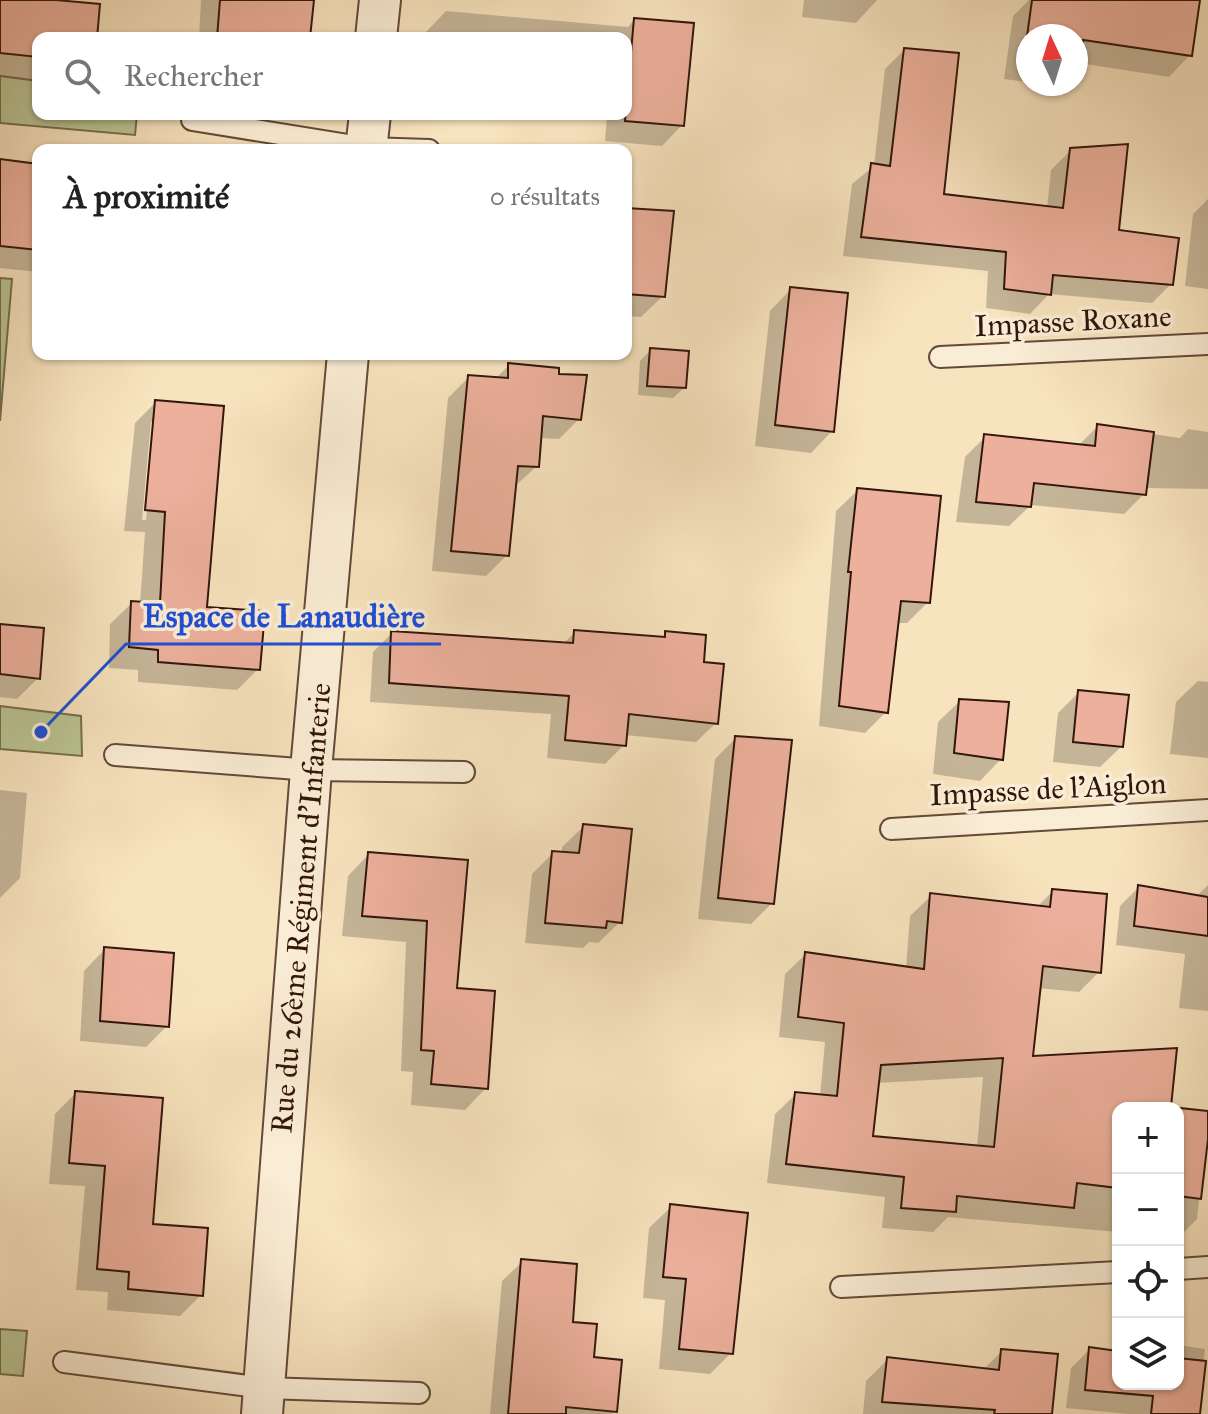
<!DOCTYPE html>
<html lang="fr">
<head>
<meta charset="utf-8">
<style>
	body { margin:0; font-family:"IM FELL Great Primer",serif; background:#f2f2f2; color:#222 }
	.controls { position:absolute; right:24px; bottom:24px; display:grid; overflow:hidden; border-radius:16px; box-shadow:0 2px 6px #0004 }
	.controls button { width:72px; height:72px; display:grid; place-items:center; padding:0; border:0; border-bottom:2px solid #e0e0e0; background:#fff; color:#222; font:40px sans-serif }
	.compass { position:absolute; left:1016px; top:24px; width:72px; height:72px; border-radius:50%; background:#fff; box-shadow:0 2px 6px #0004; rotate:356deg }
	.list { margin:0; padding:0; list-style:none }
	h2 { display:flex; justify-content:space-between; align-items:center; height:104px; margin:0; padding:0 32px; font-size:34px }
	h2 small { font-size:26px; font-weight:400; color:#767676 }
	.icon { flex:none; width:44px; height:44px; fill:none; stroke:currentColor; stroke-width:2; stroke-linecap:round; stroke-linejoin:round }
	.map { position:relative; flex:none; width:1208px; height:1414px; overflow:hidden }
	.search { position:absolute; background:#fff; box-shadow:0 2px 6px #0004; left:32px; top:32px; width:600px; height:88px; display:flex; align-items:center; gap:20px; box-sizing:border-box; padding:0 28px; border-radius:16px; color:#767676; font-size:30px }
	.panel { position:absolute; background:#fff; box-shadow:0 2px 6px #0004; left:32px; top:144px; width:600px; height:216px; border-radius:16px }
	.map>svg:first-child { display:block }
</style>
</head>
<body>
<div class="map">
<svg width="1208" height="1414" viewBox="0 0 1208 1414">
	<rect width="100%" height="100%" fill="#f7e3be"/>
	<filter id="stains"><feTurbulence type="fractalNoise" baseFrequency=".0025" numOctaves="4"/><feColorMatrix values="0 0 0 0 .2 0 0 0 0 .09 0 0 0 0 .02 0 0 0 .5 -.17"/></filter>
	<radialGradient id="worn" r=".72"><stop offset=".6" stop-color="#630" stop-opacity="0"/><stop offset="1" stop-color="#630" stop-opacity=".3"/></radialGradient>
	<!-- green -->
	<path fill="#bac493" stroke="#766d4f" stroke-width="2" d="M 0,76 L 38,81 L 38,114 L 137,114 L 135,135 L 0,123 Z
		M 0,278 L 12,279 L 0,421 Z
		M 0,706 L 81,716 L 82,756 L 0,749 Z
		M 0,1329 L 27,1331 L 23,1376 L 0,1374 Z"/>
	<!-- shadow -->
	<path fill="#0003" fill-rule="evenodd" d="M 0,0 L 32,0 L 95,38 L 38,38 L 38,80 L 0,76 Z
		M 201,0 L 312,0 L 308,38 L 199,38 Z
		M 804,0 L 877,0 L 856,23 L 802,17 Z
		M 1029,0 L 1198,0 L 1190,55 L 1169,77 L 1079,63 L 1076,66 L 1076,36 L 1028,36 L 1028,82 L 1004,79 L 1013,16 Z
		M 446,11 L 628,27 L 634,20 L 682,125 L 662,146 L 605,141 L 607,114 L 626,114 L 626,38 L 425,38 L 426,32 Z
		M 904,50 L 942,195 L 1047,208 L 1051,170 L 1071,150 L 1117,232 L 1171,284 L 1152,303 L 1049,294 L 1030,314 L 986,308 L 988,271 L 843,256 L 852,184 L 874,166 L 885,69 Z
		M 0,161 L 38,166 L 38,272 L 0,268 Z
		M 1208,199 L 1208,289 L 1185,286 L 1193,214 Z
		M 626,210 L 663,296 L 641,317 L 626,316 Z
		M 791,289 L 832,431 L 811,453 L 755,446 L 770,311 Z
		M 651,350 L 684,388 L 673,398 L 638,395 L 640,361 Z
		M 509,365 L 579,419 L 559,439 L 539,438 L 537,466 L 514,487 L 507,555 L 486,576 L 432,571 L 448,398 L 469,377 L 495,379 Z
		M 156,402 L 205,609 L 258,669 L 237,690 L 138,682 L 138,670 L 109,668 L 110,624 L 132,603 L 140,604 L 145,532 L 124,531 L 135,423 ZM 151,422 L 155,422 L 146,520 L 142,520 Z
		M 1098,426 L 1180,438 L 1188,429 L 1208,432 L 1208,489 L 1145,488 L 1144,494 L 1124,514 L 1031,505 L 1009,526 L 956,522 L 965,457 L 985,437 L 1078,446 Z
		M 858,490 L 928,602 L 907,623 L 896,623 L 886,712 L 865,733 L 819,726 L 836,511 Z
		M 0,626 L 38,678 L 17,699 L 0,697 Z
		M 575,632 L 661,638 L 666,633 L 701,664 L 716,723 L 696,742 L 625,735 L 624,745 L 605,764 L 547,758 L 551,714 L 370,702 L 373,652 L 392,633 L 562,645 Z
		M 1198,681 L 1208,682 L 1208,758 L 1170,754 L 1176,702 Z
		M 1079,692 L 1122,746 L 1100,767 L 1053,762 L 1058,713 Z
		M 960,701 L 1001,759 L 980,781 L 933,774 L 938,722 Z
		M 736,738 L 772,903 L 751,924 L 698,919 L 715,759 Z
		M 0,790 L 27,793 L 20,878 L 0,898 Z
		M 584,826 L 620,922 L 598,943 L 589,942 L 583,948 L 525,943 L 532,874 L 553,853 L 562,853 L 562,847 Z
		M 369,854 L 466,862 L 455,990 L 486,1088 L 465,1110 L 411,1105 L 413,1072 L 401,1071 L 406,942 L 342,936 L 348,876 Z
		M 1208,885 L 1208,1011 L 1179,1008 L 1185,954 L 1116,945 L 1120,906 L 1139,887 L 1196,897 Z
		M 1053,891 L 1099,972 L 1079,992 L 1038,988 L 1030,1058 L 1169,1108 L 1118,1108 L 1118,1232 L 948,1217 L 933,1232 L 882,1228 L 885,1197 L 767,1183 L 775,1114 L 796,1094 L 820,1096 L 825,1042 L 779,1037 L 785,974 L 806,954 L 906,968 L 910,916 L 931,896 L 1036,908 ZM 983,1077 L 977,1148 L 871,1138 L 877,1083 Z
		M 105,949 L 167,1026 L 146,1047 L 80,1041 L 84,971 Z
		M 76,1093 L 151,1226 L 201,1295 L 180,1316 L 107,1310 L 108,1292 L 76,1290 L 85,1186 L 49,1184 L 55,1114 Z
		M 1178,1110 L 1208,1113 L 1197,1219 L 1178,1238 Z
		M 671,1207 L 731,1353 L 710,1374 L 659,1369 L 665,1300 L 643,1298 L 649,1228 Z
		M 522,1262 L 570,1324 L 592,1358 L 615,1411 L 612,1414 L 490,1414 L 502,1281 Z
		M 1178,1345 L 1205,1349 L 1198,1414 L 1128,1414 L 1066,1408 L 1071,1368 L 1090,1349 L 1118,1353 L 1118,1384 L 1178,1384 Z
		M 1002,1351 L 1050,1414 L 863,1414 L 866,1381 L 888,1359 L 983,1370 Z"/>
	<!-- building -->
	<path fill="#ecb09c" stroke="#33160b" stroke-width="2" fill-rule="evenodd" d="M 0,0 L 56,0 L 100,4 L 97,38 L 38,38 L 38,57 L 0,53 Z
		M 220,0 L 314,0 L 310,38 L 217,38 Z
		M 1032,0 L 1200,0 L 1192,56 L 1083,40 L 1080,65 L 1076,64 L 1076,36 L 1028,36 L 1028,59 L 1024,58 Z
		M 634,18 L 694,23 L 684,126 L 625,121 Z
		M 904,48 L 959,53 L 944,194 L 1063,208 L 1070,148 L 1128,144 L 1119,230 L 1179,238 L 1173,285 L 1053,275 L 1051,295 L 1004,289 L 1006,252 L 861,237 L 871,163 L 890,166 Z
		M 0,159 L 38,164 L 38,250 L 0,246 Z
		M 626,208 L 674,211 L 665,297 L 626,294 Z
		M 790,287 L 848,293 L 834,432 L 775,425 Z
		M 650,348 L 689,351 L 686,388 L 647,386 Z
		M 508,363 L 559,368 L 559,374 L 587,375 L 581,420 L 543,416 L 539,467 L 518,466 L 509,556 L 451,551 L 468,375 L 508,378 Z
		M 155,400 L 224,406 L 207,607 L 265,611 L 260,670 L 158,662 L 158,650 L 129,647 L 131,601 L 160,603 L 165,512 L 145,510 Z
		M 1097,424 L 1154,432 L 1146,495 L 1034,483 L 1031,507 L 976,502 L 984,434 L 1095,446 Z
		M 857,488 L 941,496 L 930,603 L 901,601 L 888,713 L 839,706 L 851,572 L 848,572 Z
		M 0,624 L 44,628 L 40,679 L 0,674 Z
		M 574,630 L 665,637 L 665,631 L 706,635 L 704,662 L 724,664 L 718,724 L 629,714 L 626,746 L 565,740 L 569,696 L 389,683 L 391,631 L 573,643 Z
		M 1078,690 L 1129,695 L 1123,747 L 1073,742 Z
		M 959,699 L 1009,702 L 1003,760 L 954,753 Z
		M 735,736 L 792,740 L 774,904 L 718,898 Z
		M 583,824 L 632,829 L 622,923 L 607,921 L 606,928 L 545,923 L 552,851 L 579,853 Z
		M 368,852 L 468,860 L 457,988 L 495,991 L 488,1089 L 431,1084 L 434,1051 L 421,1050 L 427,921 L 362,916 Z
		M 1138,885 L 1208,897 L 1208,936 L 1134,926 Z
		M 1052,889 L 1107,894 L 1101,973 L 1043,966 L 1033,1056 L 1177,1048 L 1171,1107 L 1208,1111 L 1208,1139 L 1201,1199 L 1178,1196 L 1178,1108 L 1118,1108 L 1118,1188 L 1077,1183 L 1074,1208 L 957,1196 L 956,1212 L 901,1208 L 904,1177 L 786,1164 L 795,1092 L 837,1096 L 844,1023 L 798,1017 L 805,952 L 924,969 L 930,893 L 1050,907 ZM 1003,1058 L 994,1147 L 873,1136 L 881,1065 Z
		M 104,947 L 174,953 L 169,1027 L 100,1021 Z
		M 75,1091 L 163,1098 L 153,1224 L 208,1228 L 203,1296 L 128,1289 L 129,1272 L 97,1269 L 105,1166 L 69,1163 Z
		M 670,1204 L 748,1213 L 733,1354 L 679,1349 L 686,1279 L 663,1277 Z
		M 521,1259 L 577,1264 L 573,1322 L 597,1324 L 594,1357 L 622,1360 L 617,1412 L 566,1407 L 566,1414 L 508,1414 Z
		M 1089,1347 L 1118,1351 L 1118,1384 L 1178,1384 L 1178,1358 L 1206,1361 L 1200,1414 L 1151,1414 L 1153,1396 L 1085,1390 Z
		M 1001,1349 L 1058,1354 L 1052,1414 L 994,1414 L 995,1410 L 882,1402 L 887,1357 L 999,1370 Z"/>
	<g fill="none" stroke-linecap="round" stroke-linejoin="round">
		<!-- service casing -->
		<g stroke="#644938" stroke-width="24">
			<path id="service" d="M 192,120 L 367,148 L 429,150
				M 940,357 L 1208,344
				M 115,755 L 311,770 L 464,772
				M 891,829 L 1208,810
				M 1178,1269 L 1208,1267
				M 841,1287 L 1118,1272
				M 64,1362 L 264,1388 L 419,1393"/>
		</g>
		<!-- minor casing -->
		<g stroke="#644938" stroke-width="44">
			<path id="minor" d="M 376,38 L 380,0
				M 366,150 L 370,114
				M 262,1414 L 311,770 L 348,354"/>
		</g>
		<!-- service -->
		<use href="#service" stroke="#faedd5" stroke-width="20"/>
		<!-- minor -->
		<use href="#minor" stroke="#faedd5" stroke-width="40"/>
	</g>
	<g text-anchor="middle" stroke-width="7" stroke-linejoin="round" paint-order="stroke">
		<!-- street labels -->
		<g font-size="30" fill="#33160b" stroke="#faedd5">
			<text transform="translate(1073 321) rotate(-3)" y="10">Impasse Roxane</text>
			<text transform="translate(1048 789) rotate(-3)" y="10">Impasse de l'Aiglon</text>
			<text transform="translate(301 908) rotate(-85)" y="10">Rue du 26ème Régiment d'Infanterie</text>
		</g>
	</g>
	<!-- callouts -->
	<path fill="none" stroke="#1d4ed8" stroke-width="3" d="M41 732L126 644H441"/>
	<circle fill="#1d4ed8" stroke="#faedd5" stroke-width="3" cx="41" cy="732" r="8"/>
	<g font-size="32" text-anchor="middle" font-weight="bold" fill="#1d4ed8" stroke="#faedd5" stroke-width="7" stroke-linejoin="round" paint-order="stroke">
		<text x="284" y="627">Espace de Lanaudière</text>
	</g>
	<rect width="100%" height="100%" filter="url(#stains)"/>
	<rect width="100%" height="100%" fill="url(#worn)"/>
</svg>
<div class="controls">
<button>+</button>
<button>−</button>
<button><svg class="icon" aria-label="locate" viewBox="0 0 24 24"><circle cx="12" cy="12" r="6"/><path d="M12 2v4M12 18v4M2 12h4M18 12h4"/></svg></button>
<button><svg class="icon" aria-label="layers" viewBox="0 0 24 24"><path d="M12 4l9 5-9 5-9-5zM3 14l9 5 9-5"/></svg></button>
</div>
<svg class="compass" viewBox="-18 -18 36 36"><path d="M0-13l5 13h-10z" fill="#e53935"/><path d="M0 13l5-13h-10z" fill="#767676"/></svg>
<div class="search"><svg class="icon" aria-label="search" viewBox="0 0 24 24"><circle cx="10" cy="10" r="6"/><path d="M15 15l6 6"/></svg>Rechercher</div>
<section class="panel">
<h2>À proximité<small>0 résultats</small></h2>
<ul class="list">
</ul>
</section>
</div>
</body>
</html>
